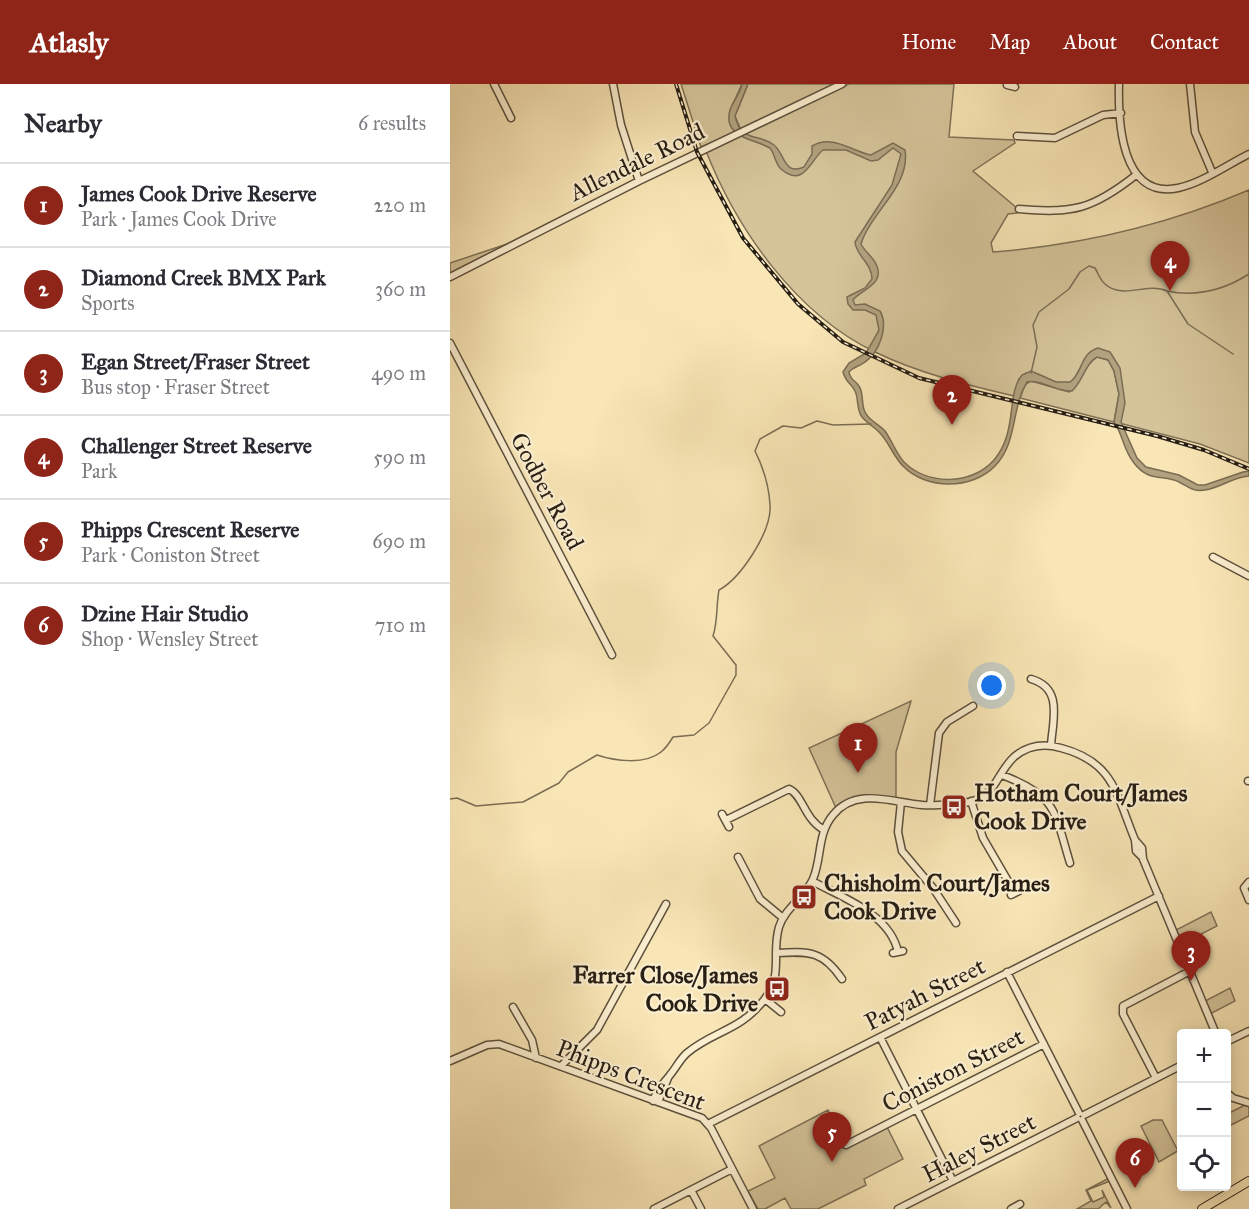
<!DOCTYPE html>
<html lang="en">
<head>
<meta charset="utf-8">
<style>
	body { margin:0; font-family:"IM FELL Great Primer",serif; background:#f2f2f3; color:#2b2b33 }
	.controls { position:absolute; right:18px; bottom:18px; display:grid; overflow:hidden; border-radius:6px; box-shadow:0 3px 15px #0003 }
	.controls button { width:54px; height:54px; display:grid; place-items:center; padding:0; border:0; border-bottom:2px solid #e1e1e2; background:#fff; color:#2b2b33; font:30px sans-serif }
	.you { position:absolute; left:542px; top:602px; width:21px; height:21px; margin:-15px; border:4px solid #fff; border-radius:50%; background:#1a73e8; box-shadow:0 0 0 9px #1a73e833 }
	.badge { display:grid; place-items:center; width:39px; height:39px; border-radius:50%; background:#8f2418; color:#fff; font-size:20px; font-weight:700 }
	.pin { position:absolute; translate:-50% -50px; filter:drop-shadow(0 2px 3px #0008) }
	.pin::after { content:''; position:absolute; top:32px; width:21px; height:18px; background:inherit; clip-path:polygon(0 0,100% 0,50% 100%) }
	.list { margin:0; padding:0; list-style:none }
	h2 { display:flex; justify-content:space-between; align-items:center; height:78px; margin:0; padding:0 24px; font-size:26px }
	h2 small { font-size:20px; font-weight:400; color:#7c7c81 }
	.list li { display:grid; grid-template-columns:39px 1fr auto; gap:18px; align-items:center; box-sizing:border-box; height:84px; padding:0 24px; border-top:2px solid #e1e1e2 }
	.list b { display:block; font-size:22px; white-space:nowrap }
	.list p { margin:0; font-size:20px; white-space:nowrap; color:#7c7c81 }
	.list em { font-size:20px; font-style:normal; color:#7c7c81 }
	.icon { flex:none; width:33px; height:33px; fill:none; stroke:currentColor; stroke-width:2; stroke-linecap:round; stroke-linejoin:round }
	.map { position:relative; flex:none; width:799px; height:1125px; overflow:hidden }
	header { display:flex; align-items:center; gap:36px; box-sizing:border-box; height:84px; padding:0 30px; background:#8f2418; color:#fff }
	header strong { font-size:28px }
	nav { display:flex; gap:33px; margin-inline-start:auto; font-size:21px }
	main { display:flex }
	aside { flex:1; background:#fff }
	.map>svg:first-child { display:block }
</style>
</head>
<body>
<header>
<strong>Atlasly</strong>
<nav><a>Home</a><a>Map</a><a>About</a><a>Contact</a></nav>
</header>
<main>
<aside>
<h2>Nearby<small>6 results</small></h2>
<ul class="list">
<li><span class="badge">1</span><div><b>James Cook Drive Reserve</b><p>Park · James Cook Drive</p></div><em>220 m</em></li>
<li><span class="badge">2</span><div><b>Diamond Creek BMX Park</b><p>Sports</p></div><em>360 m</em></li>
<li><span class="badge">3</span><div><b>Egan Street/Fraser Street</b><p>Bus stop · Fraser Street</p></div><em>490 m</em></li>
<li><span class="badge">4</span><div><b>Challenger Street Reserve</b><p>Park</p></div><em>590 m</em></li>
<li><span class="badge">5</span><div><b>Phipps Crescent Reserve</b><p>Park · Coniston Street</p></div><em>690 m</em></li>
<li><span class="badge">6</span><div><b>Dzine Hair Studio</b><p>Shop · Wensley Street</p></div><em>710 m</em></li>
</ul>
</aside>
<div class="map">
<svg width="799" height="1125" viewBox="0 0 799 1125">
	<rect width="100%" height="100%" fill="#f9e6b6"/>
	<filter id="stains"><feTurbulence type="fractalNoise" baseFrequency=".00333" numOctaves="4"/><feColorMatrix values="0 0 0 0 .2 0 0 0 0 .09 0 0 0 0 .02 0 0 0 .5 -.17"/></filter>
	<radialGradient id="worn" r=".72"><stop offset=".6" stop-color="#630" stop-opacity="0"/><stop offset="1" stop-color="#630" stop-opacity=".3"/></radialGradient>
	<!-- green -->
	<path fill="#d5c49a" stroke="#7e7157" stroke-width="1.5" d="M 231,0 L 292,0 L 282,22 L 286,48 L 251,63 Z
		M 298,0 L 388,0 L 291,46 L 285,32 Z
		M 399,0 L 504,0 L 499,53 L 564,56 L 565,59 L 523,87 L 567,124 L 567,129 L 558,130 L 541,159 L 543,168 C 632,161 717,141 799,106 L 799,379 L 750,360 L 669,339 L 673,318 L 664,278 L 649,270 C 643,274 635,279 630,285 C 626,289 627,294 622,297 C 608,307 591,285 576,289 L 569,295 L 564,312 C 517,301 468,289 425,268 C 346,230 287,146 256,67 Z
		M 69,156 L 0,190 L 0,179 Z
		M 647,273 L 658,276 L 664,287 L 669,310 L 664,338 L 570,314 L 575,301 L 581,297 L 619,308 C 633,299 633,281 647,273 Z
		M 461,617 L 446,668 L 446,714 L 412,712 L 386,724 L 359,664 Z
		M 761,828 L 767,842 L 732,860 L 726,846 Z
		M 780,904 L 785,917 L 760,930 L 755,917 Z
		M 795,1021 L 799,1022 L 799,1032 L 777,1043 L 777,1030 Z
		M 378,1026 L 394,1064 L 437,1043 L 453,1075 L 414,1095 L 416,1101 L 368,1125 L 341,1125 L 335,1114 L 315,1125 L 308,1125 L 298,1107 L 325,1094 L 309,1062 Z
		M 703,1036 L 712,1036 L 728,1067 L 731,1065 L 709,1078 L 691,1042 Z
		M 659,1094 L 660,1097 L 637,1106 L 643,1118 L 654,1113 L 652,1106 L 661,1124 L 656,1118 L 648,1125 L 627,1125 L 641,1117 L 636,1106 Z"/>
	<!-- water -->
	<path fill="#b2a27f" stroke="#7a6d54" stroke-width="1.5" d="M 292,0 L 298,0 L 285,32 C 292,60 307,48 324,61 C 335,70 334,92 354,83 L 362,70 L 362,62 C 383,50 401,67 421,71 L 443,59 L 455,66 C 461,102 420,129 411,160 C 415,168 422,172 426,180 C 436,200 412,205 403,216 L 405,221 L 415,220 L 430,227 C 439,242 429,269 415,278 C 409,283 404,282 399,288 C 400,296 405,296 409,302 C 414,309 411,321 415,328 C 419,337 429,340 435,347 C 442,357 446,369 454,378 C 478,402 522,401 544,376 C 568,348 556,310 572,291 L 581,287 L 606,298 L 620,298 C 633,289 630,269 648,264 L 660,268 L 670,284 L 675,319 L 671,338 L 687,374 L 696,383 L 729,391 L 748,401 L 755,401 L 793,388 L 799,387 L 799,392 C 783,393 770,404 755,406 C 743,408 739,403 729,398 C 714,390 699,399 684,379 C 673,366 673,350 664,338 L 669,310 L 664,287 L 658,276 L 647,273 C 635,280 633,297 622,307 C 606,308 592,295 577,298 C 561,324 568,358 545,382 C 522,406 476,406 453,382 C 443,372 439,358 429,348 C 424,343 417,339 412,333 C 406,325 409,315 405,307 C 402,300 396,299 393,288 L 399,279 L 416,269 L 429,246 L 426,231 L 415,226 L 403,226 L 398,220 L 397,213 L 415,204 L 422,195 C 422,179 406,172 405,158 L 442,101 L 451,70 L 443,64 L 428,76 L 421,77 L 396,66 L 373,66 C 361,75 354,105 331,85 C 325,80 325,70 320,64 C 305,55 272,54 280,26 C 283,17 290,10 292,0 Z"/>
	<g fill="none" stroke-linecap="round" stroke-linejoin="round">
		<!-- stream -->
		<path stroke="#7a6d54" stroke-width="1.5" d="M 717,207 C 746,213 774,206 799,190
			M 581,289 L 587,263 L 583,241 L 589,228 L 619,205 L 630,188 L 639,182 L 645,184 C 648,189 650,196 655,200 C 672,216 698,198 717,207 L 738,240 L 783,270
			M 0,715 L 7,714 L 26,722 L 73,718 L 109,699 L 118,688 L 147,671 C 165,677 195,681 211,668 C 216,664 220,658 223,653 L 244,651 L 259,639 L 286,591 L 286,581 L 263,552 C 268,537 266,522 269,506 C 291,494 322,447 320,421 C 319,402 313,383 305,367 L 310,355 L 333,342 L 351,344 L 367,337 L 383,341 L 421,340"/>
		<!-- minor casing -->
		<g stroke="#5c503c" stroke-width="9">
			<path id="minor" d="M 44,0 L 61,34
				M 163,0 L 171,41 L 189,97
				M 669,0 C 668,37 671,116 728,104 C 752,99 777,81 799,70
				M 740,0 L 745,48 L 762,88
				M 557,1 L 565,3
				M 567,52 L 605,54 L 653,31 L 671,29
				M 569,125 C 623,130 643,125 686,91
				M 0,193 L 189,97 L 392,0
				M 0,259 L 162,571
				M 763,473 L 799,492
				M 581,595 C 613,604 603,635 601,661
				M 552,691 C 607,712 604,726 620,779
				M 798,697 L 799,697
				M 521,717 L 533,754 L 565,809
				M 451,718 L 448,748 L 452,767 L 483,804 L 506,839
				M 480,721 L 489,649 L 497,638 L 523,622
				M 272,730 L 279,743
				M 276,736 L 339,705 C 353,711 354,735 374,746
				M 685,756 L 686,767 L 693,774
				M 288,773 L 310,815 L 333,834
				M 362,797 C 393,814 440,830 448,868
				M 799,798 L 794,804 L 799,816
				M 561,811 L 569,807
				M 327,869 C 359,867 373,867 392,895
				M 443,869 L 453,867
				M 557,888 L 629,1029
				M 315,915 L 331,928
				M 63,923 L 82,956 L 86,974
				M 430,953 L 503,1097
				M 776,958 L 799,947
				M 0,977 L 37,961 L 49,960 L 252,1034 L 261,1044 L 303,1125
				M 111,982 L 147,946 L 216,820
				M 706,994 L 673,930 L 673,922 L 740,887
				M 776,1008 L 783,1014 L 799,1019
				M 203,1017 C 207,1005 214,999 220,991 C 226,984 230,975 237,969 C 263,947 290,947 314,916 C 334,890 321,871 329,843 C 335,824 355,813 363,795 C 372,774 367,750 383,731 C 406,703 441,718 472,721 C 485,722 499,720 513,719 C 547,715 544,692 564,673 C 578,661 594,659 611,664 C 664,678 666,710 685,756 L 692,764 L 693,775 L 766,950
				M 208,1018 L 218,994
				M 634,1031 L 732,981
				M 632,1036 L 677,1125
				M 258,1040 L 709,812
				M 396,1061 L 594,960
				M 241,1106 L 251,1125
				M 204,1125 L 282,1085
				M 448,1125 L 627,1034
				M 561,1125 L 570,1120"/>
		</g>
		<!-- major casing -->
		<g stroke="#271e14" stroke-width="10">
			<path id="major" d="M 752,1125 L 799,1097"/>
		</g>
		<!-- minor -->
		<use href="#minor" stroke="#fbefd0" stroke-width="6"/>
		<!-- major -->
		<use href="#major" stroke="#f9e6b6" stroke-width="8"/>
		<!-- rail casing -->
		<g stroke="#271e14" stroke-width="4">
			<path id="rail" d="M 226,0 L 247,68 L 293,154 L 348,220 L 393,258 L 469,294 L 707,352 L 754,366 L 799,385"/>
		</g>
		<!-- rail -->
		<use href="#rail" stroke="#fbefd0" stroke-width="1.5" stroke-dasharray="4.5" stroke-linecap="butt"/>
	</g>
	<!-- icons -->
	<defs>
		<g id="bus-square" transform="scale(1.35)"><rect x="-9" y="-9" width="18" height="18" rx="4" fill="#8f2418" stroke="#fbefd0"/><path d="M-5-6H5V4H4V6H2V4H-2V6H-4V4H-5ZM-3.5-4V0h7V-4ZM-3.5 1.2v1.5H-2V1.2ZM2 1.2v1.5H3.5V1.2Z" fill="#fff"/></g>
	</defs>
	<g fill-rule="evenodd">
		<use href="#bus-square" x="504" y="723"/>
		<use href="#bus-square" x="354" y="813"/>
		<use href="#bus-square" x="327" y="905"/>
	</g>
	<g text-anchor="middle" stroke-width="4.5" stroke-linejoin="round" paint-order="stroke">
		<!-- street labels -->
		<g font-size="24" fill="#271e14" stroke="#fbefd0">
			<text transform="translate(187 78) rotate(-26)" y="8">Allendale Road</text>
			<text transform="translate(97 407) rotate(62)" y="8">Godber Road</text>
			<text transform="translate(475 910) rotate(-27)" y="8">Patyah Street</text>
			<text transform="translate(503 986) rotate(-27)" y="8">Coniston Street</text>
			<text transform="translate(181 991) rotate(21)" y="8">Phipps Crescent</text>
			<text transform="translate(529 1064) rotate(-27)" y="8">Haley Street</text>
		</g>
		<!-- poi labels -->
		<g font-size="24" font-weight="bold" fill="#271e14" stroke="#fbefd0" text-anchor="start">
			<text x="524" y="717">Hotham Court/James<tspan x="524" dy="28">Cook Drive</tspan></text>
			<text x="374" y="807">Chisholm Court/James<tspan x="374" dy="28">Cook Drive</tspan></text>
			<text x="308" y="899" text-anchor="end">Farrer Close/James<tspan x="308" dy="28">Cook Drive</tspan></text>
		</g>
	</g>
	<rect width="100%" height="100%" filter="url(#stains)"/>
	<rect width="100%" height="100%" fill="url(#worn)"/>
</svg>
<div class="controls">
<button>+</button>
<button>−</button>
<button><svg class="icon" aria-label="locate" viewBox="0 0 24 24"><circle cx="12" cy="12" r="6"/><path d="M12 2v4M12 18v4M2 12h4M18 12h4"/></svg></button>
</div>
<div class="you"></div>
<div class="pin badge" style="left:408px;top:689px">1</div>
<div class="pin badge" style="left:502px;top:341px">2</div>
<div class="pin badge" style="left:741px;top:897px">3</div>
<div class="pin badge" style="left:720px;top:207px">4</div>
<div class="pin badge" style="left:382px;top:1078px">5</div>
<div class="pin badge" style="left:685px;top:1104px">6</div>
</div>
</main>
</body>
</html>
